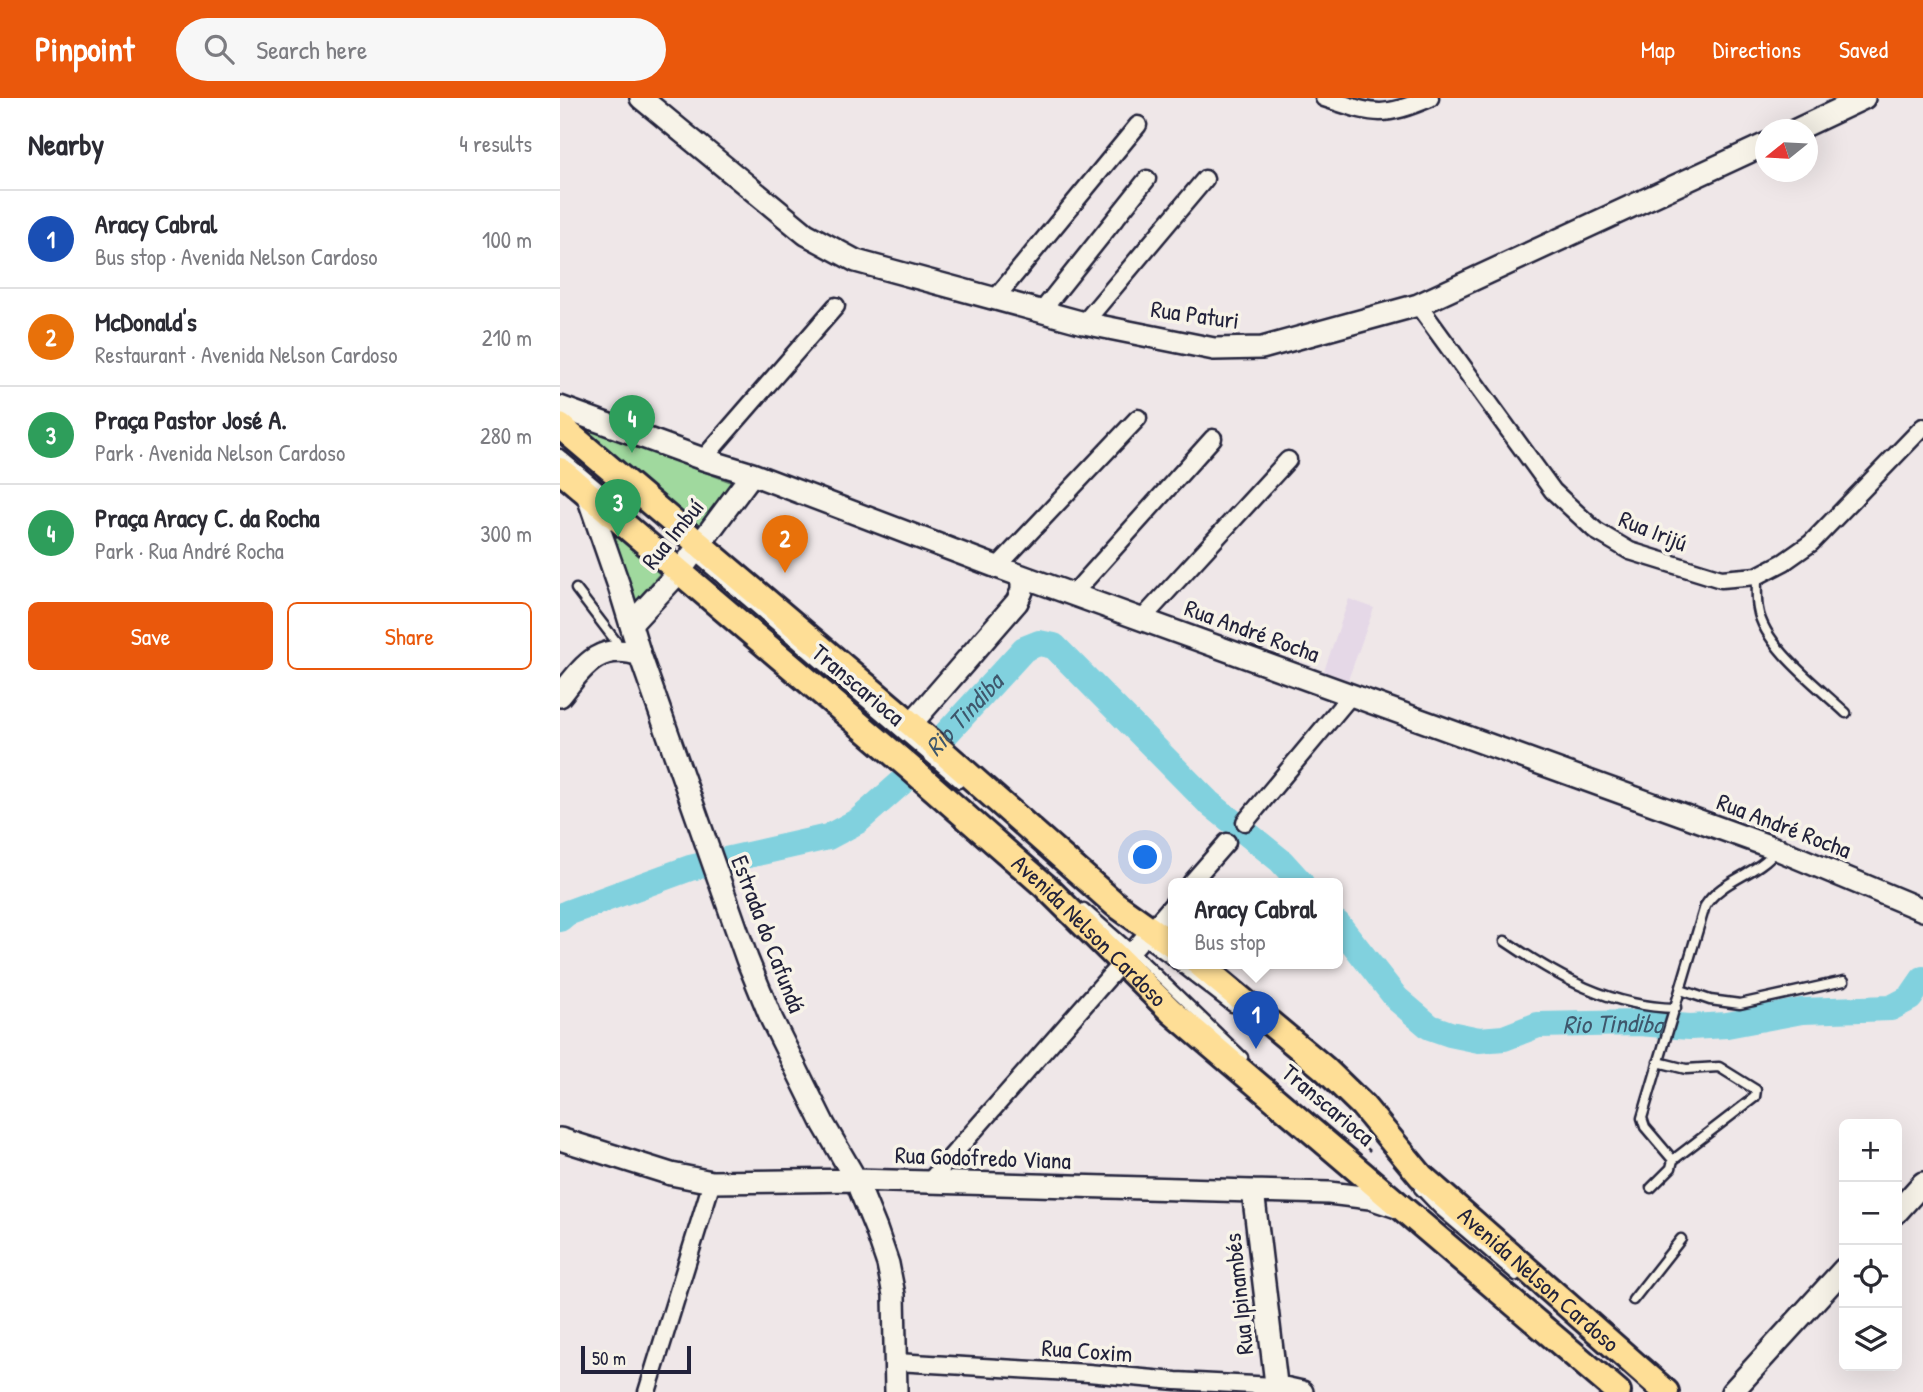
<!DOCTYPE html>
<html lang="en">
<head>
<meta charset="utf-8">
<style>
	body { margin:0; font-family:"Patrick Hand",sans-serif; background:#f7f7f7; color:#2b2b33 }
	.controls { position:absolute; right:21px; bottom:21px; display:grid; overflow:hidden; border-radius:10px; box-shadow:0 7px 28px #0002 }
	.controls button { width:63px; height:63px; display:grid; place-items:center; padding:0; border:0; border-bottom:2px solid #e1e1e2; background:#fff; color:#2b2b33; font:35px sans-serif }
	.compass { position:absolute; left:1195px; top:21px; width:63px; height:63px; border-radius:50%; background:#fff; box-shadow:0 7px 28px #0002; rotate:252deg }
	.scale { position:absolute; left:21px; bottom:18px; width:110px; box-sizing:border-box; padding-left:7px; border:4px solid #22223b; border-top:0; font-size:19px; line-height:24px; white-space:nowrap; color:#22223b; -webkit-text-stroke:5px #f7f3e8; paint-order:stroke }
	.you { position:absolute; left:586px; top:760px; width:24px; height:24px; margin:-18px; border:5px solid #fff; border-radius:50%; background:#1a73e8; box-shadow:0 0 0 10px #1a73e833 }
	.badge { display:grid; place-items:center; width:46px; height:46px; border-radius:50%; background:#ea580c; color:#fff; font-size:23px; font-weight:700 }
	.pin { position:absolute; translate:-50% -58px; filter:drop-shadow(0 2px 4px #0008) }
	.pin::after { content:''; position:absolute; top:37px; width:24px; height:21px; background:inherit; clip-path:polygon(0 0,100% 0,50% 100%) }
	.popup { position:absolute; left:608px; top:780px; width:175px; height:91px; box-sizing:border-box; display:grid; place-content:center; border-radius:10px; background:#fff; filter:drop-shadow(0 2px 5px #0005); font-size:23px; white-space:nowrap; color:#7c7c81 }
	.popup b { font-size:26px; color:#2b2b33 }
	.popup::after { content:''; position:absolute; left:50%; top:100%; margin-left:-14px; border:14px solid transparent; border-top-color:#fff }
	.list { margin:0; padding:0; list-style:none }
	h2 { display:flex; justify-content:space-between; align-items:center; height:91px; margin:0; padding:0 28px; font-size:30px }
	h2 small { font-size:23px; font-weight:400; color:#7c7c81 }
	.list li { display:grid; grid-template-columns:46px 1fr auto; gap:21px; align-items:center; box-sizing:border-box; height:98px; padding:0 28px; border-top:2px solid #e1e1e2 }
	.list b { display:block; font-size:26px; white-space:nowrap }
	.list p { margin:0; font-size:23px; white-space:nowrap; color:#7c7c81 }
	.list em { font-size:23px; font-style:normal; color:#7c7c81 }
	.actions { display:flex; gap:14px; padding:21px 28px }
	.actions a { flex:1; padding:16px 0; border:2px solid #ea580c; border-radius:10px; text-align:center; font-size:24px; color:#ea580c }
	.actions .main { background:#ea580c; color:#fff }
	.icon { flex:none; width:38px; height:38px; fill:none; stroke:currentColor; stroke-width:2; stroke-linecap:round; stroke-linejoin:round }
	.map { position:relative; flex:none; width:1363px; height:1294px; overflow:hidden }
	header { display:flex; align-items:center; gap:42px; box-sizing:border-box; height:98px; padding:0 35px; background:#ea580c; color:#fff }
	header strong { font-size:33px }
	nav { display:flex; gap:38px; margin-inline-start:auto; font-size:24px }
	.search { width:490px; height:63px; background:#f7f7f7; display:flex; align-items:center; gap:18px; box-sizing:border-box; padding:0 24px; border-radius:38px; color:#7c7c81; font-size:26px }
	main { display:flex }
	aside { flex:1; background:#fff }
	.map>svg:first-child { display:block }
</style>
</head>
<body>
<header>
<strong>Pinpoint</strong>
<div class="search"><svg class="icon" aria-label="search" viewBox="0 0 24 24"><circle cx="10" cy="10" r="6"/><path d="M15 15l6 6"/></svg>Search here</div>
<nav><a>Map</a><a>Directions</a><a>Saved</a></nav>
</header>
<main>
<aside>
<h2>Nearby<small>4 results</small></h2>
<ul class="list">
<li><span class="badge" style="background:#1a4fb4">1</span><div><b>Aracy Cabral</b><p>Bus stop · Avenida Nelson Cardoso</p></div><em>100 m</em></li>
<li><span class="badge" style="background:#e8710a">2</span><div><b>McDonald's</b><p>Restaurant · Avenida Nelson Cardoso</p></div><em>210 m</em></li>
<li><span class="badge" style="background:#2e9e5b">3</span><div><b>Praça Pastor José A.</b><p>Park · Avenida Nelson Cardoso</p></div><em>280 m</em></li>
<li><span class="badge" style="background:#2e9e5b">4</span><div><b>Praça Aracy C. da Rocha</b><p>Park · Rua André Rocha</p></div><em>300 m</em></li>
</ul>
<div class="actions"><a class="main">Save</a><a>Share</a></div>
</aside>
<div class="map">
<svg width="1363" height="1294" viewBox="0 0 1363 1294">
	<rect width="100%" height="100%" fill="#efe7e8"/>
	<filter id="ink" filterUnits="userSpaceOnUse"><feTurbulence type="fractalNoise" baseFrequency=".0143" numOctaves="2"/><feDisplacementMap in="SourceGraphic" scale="14" xChannelSelector="R" yChannelSelector="G"/><feConvolveMatrix kernelMatrix="1 2 1 2 8 2 1 2 1" color-interpolation-filters="sRGB"/></filter>
	<g filter="url(#ink)">
		<!-- built -->
		<path fill="#e5d8e7" d="M 789,501 L 814,510 L 788,582 L 764,573 Z"/>
		<!-- green -->
		<path fill="#a0d99e" stroke="#617e6c" stroke-width="2" d="M 14,325 L 177,386 L 139,436 Z
			M 36,409 L 105,470 L 70,510 Z"/>
		<g fill="none" stroke-linecap="round" stroke-linejoin="round">
			<!-- river -->
			<g stroke="#81d1de" stroke-width="26">
				<path id="s1" d="M 0,821 L 7,815 L 130,770 L 268,739 L 298,723 L 341,685 L 464,551 L 479,545 L 494,548 L 648,704 L 721,763 L 741,785"/>
				<path id="s2" d="M 778,826 L 837,901 L 870,929 L 890,936 L 919,942 L 944,940 L 978,927 L 1079,925 L 1130,929 L 1167,927 L 1242,913 L 1331,910 L 1350,900 L 1363,881"/>
			</g>
			<!-- lane casing -->
			<g stroke="#22223b" stroke-width="13">
				<path id="lane" d="M 0,356 L 52,400
					M 132,456 L 399,685
					M 1197,478 C 1197,489 1196,501 1198,511 C 1204,549 1260,590 1286,615
					M 16,491 L 61,550
					M 524,810 L 573,853 L 683,959
					M 582,841 L 614,864
					M 945,843 C 998,879 1050,909 1116,910
					M 615,865 L 672,909
					M 1121,892 L 1150,902 L 1180,906 L 1284,883
					M 1098,964 L 1126,971 L 1159,969 L 1196,992 L 1195,999 L 1113,1062
					M 1091,1090 L 1111,1070 L 1113,1062 L 1085,1029 L 1082,1020 L 1145,808 C 1162,781 1197,777 1216,752
					M 859,1091 L 879,1112 L 956,1178
					M 1073,1202 L 1121,1141"/>
			</g>
			<!-- street casing -->
			<g stroke="#22223b" stroke-width="21">
				<path id="street" d="M 764,0 C 814,16 820,21 870,0
					M 434,202 L 578,27
					M 858,207 L 993,393 L 1036,433 L 1070,453 L 1161,481 L 1197,478 L 1224,464 L 1251,445 L 1363,329
					M 481,214 L 587,81
					M 524,225 L 645,81
					M 143,361 L 276,208
					M 437,469 L 578,320
					M 513,496 L 653,340
					M 582,521 L 728,362
					M 685,724 L 791,597
					M 631,785 L 667,744
					M 368,1085 L 614,805
					M 336,1264 L 528,1275 L 616,1283 L 715,1288
					M 87,1294 L 152,1084"/>
			</g>
			<!-- secondary casing -->
			<g stroke="#22223b" stroke-width="26">
				<path id="secondary" d="M 81,0 L 246,136 L 296,163 L 524,225 L 654,251 L 702,250 L 858,207 L 1206,46
					M 1236,32 L 1304,0
					M 0,309 L 143,361 L 192,376 L 437,469 L 1217,751 L 1363,812
					M 26,393 L 59,488 L 80,557 L 187,861 L 212,922 L 264,1027 L 296,1082 L 316,1131 L 328,1166 L 334,1197 L 336,1294
					M 71,526 L 120,473 L 192,376
					M 0,598 C 23,569 39,543 80,557
					M 351,626 L 457,504 L 462,493 L 462,478
					M 0,1041 L 111,1076 L 152,1084 L 296,1082 L 769,1095 L 810,1100 L 840,1110
					M 693,1093 L 717,1294
					M 1337,1114 L 1363,1085
					M 715,1288 L 742,1294
					M 1172,1294 L 1284,1171"/>
			</g>
			<!-- primary casing -->
			<g stroke="#22223b" stroke-width="30">
				<g id="primary">
					<path d="M 0,328 L 351,626 L 555,806 L 614,848"/>
					<path id="s3" d="M 0,372 L 348,668 L 485,788 L 611,913 L 1058,1294"/>
					<path id="s4" d="M 638,865 L 765,971 L 803,1008 L 861,1078 L 1106,1294"/>
				</g>
			</g>
			<!-- path -->
			<path stroke="#22223b" stroke-width="2.5" stroke-dasharray="7 5" stroke-linecap="butt" d="M 746,993 L 810,1053"/>
			<!-- lane -->
			<use href="#lane" stroke="#f7f3e8" stroke-width="8"/>
			<!-- street -->
			<use href="#street" stroke="#f7f3e8" stroke-width="16"/>
			<!-- secondary -->
			<use href="#secondary" stroke="#f7f3e8" stroke-width="21"/>
			<!-- primary -->
			<use href="#primary" stroke="#fede96" stroke-width="24"/>
		</g>
	</g>
	<g text-anchor="middle" stroke-width="7" stroke-linejoin="round" paint-order="stroke">
		<!-- street labels -->
		<g font-size="24" fill="#22223b" stroke="#f7f3e8">
			<text transform="translate(635 217) rotate(8)" y="8">Rua Paturi</text>
			<text transform="translate(1093 433) rotate(22)" y="8">Rua Irijú</text>
			<text transform="translate(113 436) rotate(-51)" y="8">Rua Imbuí</text>
			<text transform="translate(692 533) rotate(20)" y="8">Rua André Rocha</text>
			<text transform="translate(298 587) rotate(40)" y="8">Transcarioca</text>
			<text transform="translate(1224 728) rotate(21)" y="8">Rua André Rocha</text>
			<text dy="8" stroke="none"><textPath href="#s3" startOffset="702">Avenida Nelson Cardoso</textPath></text>
			<text transform="translate(208 836) rotate(69)" y="8">Estrada do Cafundá</text>
			<text transform="translate(768 1007) rotate(40)" y="8">Transcarioca</text>
			<text transform="translate(423 1060) rotate(2)" y="8">Rua Godofredo Viana</text>
			<text dy="8" stroke="none"><textPath href="#s4" startOffset="466">Avenida Nelson Cardoso</textPath></text>
			<text transform="translate(679 1196) rotate(-96)" y="8">Rua Ipinambés</text>
			<text transform="translate(527 1253) rotate(4)" y="8">Rua Coxim</text>
		</g>
		<!-- water labels -->
		<g font-size="26" font-style="italic" fill="#3e576c" stroke="#f7f3e8">
			<text dy="9" stroke="none"><textPath href="#s1" startOffset="466">Rio Tindiba</textPath></text>
			<text dy="9" stroke="none"><textPath href="#s2" startOffset="326">Rio Tindiba</textPath></text>
		</g>
	</g>
</svg>
<div class="controls">
<button>+</button>
<button>−</button>
<button><svg class="icon" aria-label="locate" viewBox="0 0 24 24"><circle cx="12" cy="12" r="6"/><path d="M12 2v4M12 18v4M2 12h4M18 12h4"/></svg></button>
<button><svg class="icon" aria-label="layers" viewBox="0 0 24 24"><path d="M12 4l9 5-9 5-9-5zM3 14l9 5 9-5"/></svg></button>
</div>
<svg class="compass" viewBox="-18 -18 36 36"><path d="M0-13l5 13h-10z" fill="#e53935"/><path d="M0 13l5-13h-10z" fill="#7c7c81"/></svg>
<div class="scale">50 m</div>
<div class="you"></div>
<div class="pin badge" style="left:696px;top:951px;background:#1a4fb4">1</div>
<div class="popup"><b>Aracy Cabral</b>Bus stop</div>
<div class="pin badge" style="left:225px;top:475px;background:#e8710a">2</div>
<div class="pin badge" style="left:58px;top:439px;background:#2e9e5b">3</div>
<div class="pin badge" style="left:72px;top:355px;background:#2e9e5b">4</div>
</div>
</main>
</body>
</html>
